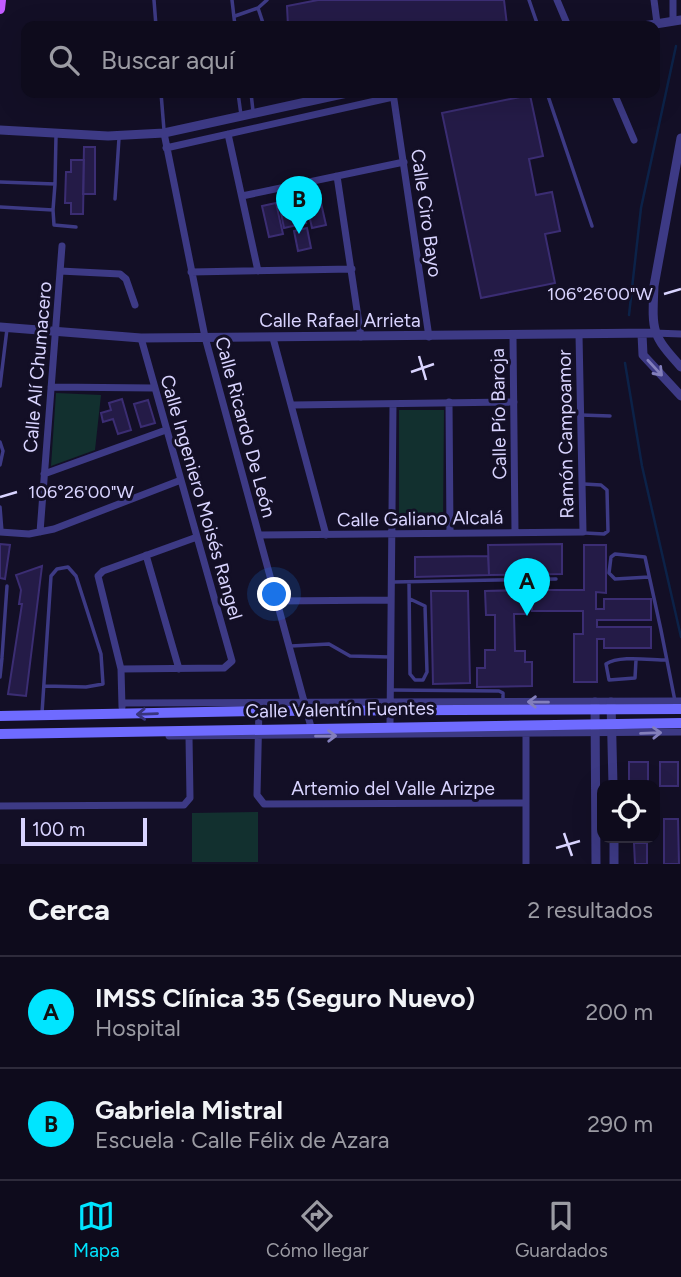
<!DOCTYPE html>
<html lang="es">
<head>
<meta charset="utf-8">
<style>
	body { margin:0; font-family:Figtree,sans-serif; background:#171425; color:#f1f3f6 }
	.controls { position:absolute; right:21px; bottom:21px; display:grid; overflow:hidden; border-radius:14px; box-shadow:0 7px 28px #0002 }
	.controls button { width:63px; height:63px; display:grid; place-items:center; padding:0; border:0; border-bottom:2px solid #2e2b3b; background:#0e0b1c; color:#f1f3f6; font:35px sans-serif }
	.scale { position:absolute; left:21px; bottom:18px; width:126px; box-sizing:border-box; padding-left:7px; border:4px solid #d9d4ff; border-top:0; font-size:19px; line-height:24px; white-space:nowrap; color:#d9d4ff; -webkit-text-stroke:5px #130f26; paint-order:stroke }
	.you { position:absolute; left:275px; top:595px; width:24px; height:24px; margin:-18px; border:5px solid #fff; border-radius:50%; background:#1a73e8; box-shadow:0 0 0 10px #1a73e833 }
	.badge { display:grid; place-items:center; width:46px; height:46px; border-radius:50%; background:#00e5ff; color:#111; font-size:23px; font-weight:700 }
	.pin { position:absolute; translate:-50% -58px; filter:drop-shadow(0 2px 4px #0008) }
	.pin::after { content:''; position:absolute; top:37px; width:24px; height:21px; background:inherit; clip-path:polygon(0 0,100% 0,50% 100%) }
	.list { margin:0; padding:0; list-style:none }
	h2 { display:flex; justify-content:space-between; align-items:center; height:91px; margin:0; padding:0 28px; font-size:30px }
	h2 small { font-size:23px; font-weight:400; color:#9b9ba3 }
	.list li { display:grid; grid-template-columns:46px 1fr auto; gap:21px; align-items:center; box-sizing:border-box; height:112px; padding:0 28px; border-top:2px solid #2e2b3b }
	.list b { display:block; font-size:26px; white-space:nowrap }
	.list p { margin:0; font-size:23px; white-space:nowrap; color:#9b9ba3 }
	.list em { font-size:23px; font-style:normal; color:#9b9ba3 }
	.icon { flex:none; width:38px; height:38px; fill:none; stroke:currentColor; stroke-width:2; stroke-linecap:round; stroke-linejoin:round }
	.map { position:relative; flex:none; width:681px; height:864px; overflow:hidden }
	.search { position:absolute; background:#0e0b1c; box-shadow:0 7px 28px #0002; left:21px; right:21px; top:21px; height:77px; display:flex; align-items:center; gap:18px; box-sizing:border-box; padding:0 24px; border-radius:14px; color:#9b9ba3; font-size:26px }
	.sheet { height:315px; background:#0e0b1c }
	nav { display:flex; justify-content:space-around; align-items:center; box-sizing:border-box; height:98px; border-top:2px solid #2e2b3b; background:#0e0b1c; font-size:19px; color:#9b9ba3 }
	nav a { display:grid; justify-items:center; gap:4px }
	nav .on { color:#00e5ff }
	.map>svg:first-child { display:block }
</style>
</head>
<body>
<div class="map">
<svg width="681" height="864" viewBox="0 0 681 864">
	<rect width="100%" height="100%" fill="#130f26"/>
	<!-- green -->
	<path fill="#12302f" d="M 56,393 L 101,395 L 95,450 L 51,466 Z
		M 399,410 L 444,410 L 443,526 L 399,526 Z
		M 258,812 L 258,862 L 192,862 L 192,813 Z"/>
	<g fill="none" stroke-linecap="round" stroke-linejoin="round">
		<!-- stream -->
		<path stroke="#0c2248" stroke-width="2.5" d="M 629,315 L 641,208 L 676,46
			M 625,363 L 642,466 L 681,637"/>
	</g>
	<!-- building -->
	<path fill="#241b47" stroke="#3b2d73" stroke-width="2" d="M 318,0 L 504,0 L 507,25 L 288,26 L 287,6 Z
		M 530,95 L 543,156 L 529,159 L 536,195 L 552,192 L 560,231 L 545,234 L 555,283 L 481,298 L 442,113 Z
		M 84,147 L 95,147 L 95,194 L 83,194 Z
		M 71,160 L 84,160 L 83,214 L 71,214 L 71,203 L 65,203 L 66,172 L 71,172 Z
		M 319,194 L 326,225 L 312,228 L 305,197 Z
		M 276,203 L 283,234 L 269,237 L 262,206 Z
		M 302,208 L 306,223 L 284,228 L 281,213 Z
		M 307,228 L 311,248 L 298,251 L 294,231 Z
		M 122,399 L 131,430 L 118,434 L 113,419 L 103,422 L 101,413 L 111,410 L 109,403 Z
		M 148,400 L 155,423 L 141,427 L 134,404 Z
		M 0,544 L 10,545 L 5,579 L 0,578 Z
		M 562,544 L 562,574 L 489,575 L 488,545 Z
		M 584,545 L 606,545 L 606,593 L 596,592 L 596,609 L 604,609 L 604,599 L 651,599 L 651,620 L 597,620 L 597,627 L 651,627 L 651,648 L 604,648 L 604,639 L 597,639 L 597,682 L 574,682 L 574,634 L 583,634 L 583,611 L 532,611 L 532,590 L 584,590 Z
		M 488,556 L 489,575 L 415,577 L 415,557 Z
		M 42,566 L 26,696 L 8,694 L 22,604 L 19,604 L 21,590 L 16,575 Z
		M 525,590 L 525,614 L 514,614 L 515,651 L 525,651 L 525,662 L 532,662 L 532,686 L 477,687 L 477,668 L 485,668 L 485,650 L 495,650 L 495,615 L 486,615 L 485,591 Z
		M 431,591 L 468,591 L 470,683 L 433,684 Z
		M 629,762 L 648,762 L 648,785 L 629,785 Z
		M 660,762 L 678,762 L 678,786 L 660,786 Z
		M 664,819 L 678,819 L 679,864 L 664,864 Z
		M 634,843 L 647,843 L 647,864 L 635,864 Z"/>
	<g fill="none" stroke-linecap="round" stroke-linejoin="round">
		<!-- service -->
		<path stroke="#3d3a85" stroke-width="3.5" d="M 154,0 L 156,26
			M 232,0 L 235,26
			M 529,0 L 538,26
			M 258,8 L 264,26
			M 235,16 L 258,8 L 267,0
			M 161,93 L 164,130
			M 238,93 L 241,115
			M 251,93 L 253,111
			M 547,93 L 592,226
			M 0,182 L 55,184 L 53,210
			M 55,184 L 56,136
			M 115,199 L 119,138
			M 0,207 L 53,210 L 54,225 L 76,227
			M 0,386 L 7,329
			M 581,415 L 610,416
			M 0,442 L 3,451 L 0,465
			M 584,484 L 601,485 L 607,490 L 608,531 L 604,534 L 585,533
			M 0,507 L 2,532
			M 649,577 L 615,579 L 609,573 L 611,557 L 615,554 L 645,557 C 656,605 666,653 675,701
			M 393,582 L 556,579
			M 409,582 L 410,674 L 415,680 L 423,680 L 427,672 L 425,606 L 410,599
			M 291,646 L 329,644 L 350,656 L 390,657
			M 2,657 L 7,586
			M 636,660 L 635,678 L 609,680 L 606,664 C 619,655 650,660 667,660
			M 0,677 L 2,658
			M 391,690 L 499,691 L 503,693 L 503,701
			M 42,713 L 51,576 L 57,569 L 68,567 L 76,576 L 101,654 L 103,684 L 86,687 L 45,686"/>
		<!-- minor -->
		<path stroke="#3d3a85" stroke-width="7" d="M 557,0 L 568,26
			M 654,0 L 657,23
			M 673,0 L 673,20
			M 393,93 L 429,337
			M 614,93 L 634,140
			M 164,133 L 205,337 L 311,727
			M 228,134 L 258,271
			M 166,148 L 393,97
			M 337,176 L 361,337
			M 242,196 L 404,162
			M 60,271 L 120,274 L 126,279 L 135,305
			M 191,272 L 352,269
			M 654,333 L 681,334
			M 513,337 L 515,532
			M 273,338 L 326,535
			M 51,387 L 154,388
			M 449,402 L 450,533
			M 293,405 L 514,402
			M 44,474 L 166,430
			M 0,532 L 29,534 L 54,529 L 181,480
			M 40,532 L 62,246
			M 259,535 L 583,532 L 579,335
			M 146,555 L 179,669
			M 276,601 L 391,600
			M 121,669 L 224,668 L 232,661 L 141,338
			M 123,703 L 681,701
			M 122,707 L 121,669 L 98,576 L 103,571 L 197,537
			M 259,707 L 257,795 L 264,804 L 526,803
			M 390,726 L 393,405
			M 526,734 L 526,864
			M 169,736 L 681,732
			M 0,806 L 184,805 L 190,798 L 189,737"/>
		<!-- tertiary -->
		<path stroke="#3d3a85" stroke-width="9" d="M 643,26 L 681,20
			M 0,130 L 108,136 L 164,133 L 347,93
			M 681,138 L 654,286 C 652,331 651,334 681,367
			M 0,327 L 141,338 L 653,333
			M 642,334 L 643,355 L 681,396
			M 595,702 L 596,864
			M 611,702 L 613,785
			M 614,838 L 614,864"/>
		<!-- secondary -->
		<path stroke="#6f6bff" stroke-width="10" d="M 0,716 L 259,711 L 681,709
			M 0,734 L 681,723"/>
		<!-- primary -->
		<path stroke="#c25bff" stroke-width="10" d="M 0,9 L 1,0"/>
	</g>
	<!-- one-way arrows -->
	<defs><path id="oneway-shaft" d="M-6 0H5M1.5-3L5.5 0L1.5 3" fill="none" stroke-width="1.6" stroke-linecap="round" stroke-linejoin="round" transform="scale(1.75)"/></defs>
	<g stroke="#837fbc">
		<use href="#oneway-shaft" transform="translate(655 368) rotate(47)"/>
		<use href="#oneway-shaft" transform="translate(538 702) rotate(-179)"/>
		<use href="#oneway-shaft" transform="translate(651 733) rotate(-2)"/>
		<use href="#oneway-shaft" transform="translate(326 736) rotate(-1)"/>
	</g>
	<use stroke="#38347d" href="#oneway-shaft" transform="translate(147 714) rotate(178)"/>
	<!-- ticks -->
	<path fill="none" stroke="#d9d4ff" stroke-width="2.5" d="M 664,294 L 681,289M 419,356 L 426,380M 411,372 L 434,364M 0,497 L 17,492M 564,833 L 572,856M 556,848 L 580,841"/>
	<g text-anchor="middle" stroke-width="6" stroke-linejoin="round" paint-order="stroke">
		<!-- street labels -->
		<g font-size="19" fill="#d9d4ff" stroke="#130f26">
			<text transform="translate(427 213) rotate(82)" y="7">Calle Ciro Bayo</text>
			<text x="340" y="327">Calle Rafael Arrieta</text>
			<text transform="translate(37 367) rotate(-85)" y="7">Calle Alí Chumacero</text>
			<text transform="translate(498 414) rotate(-91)" y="7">Calle Pío Baroja</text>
			<text transform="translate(246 427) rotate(75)" y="7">Calle Ricardo De León</text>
			<text transform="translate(565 434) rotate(-91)" y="7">Ramón Campoamor</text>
			<text transform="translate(202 497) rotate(74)" y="7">Calle Ingeniero Moisés Rangel</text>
			<text transform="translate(420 518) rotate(-1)" y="7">Calle Galiano Alcalá</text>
			<text transform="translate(340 709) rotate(-1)" y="7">Calle Valentín Fuentes</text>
			<text x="393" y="795">Artemio del Valle Arizpe</text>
		</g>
	</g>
	<g font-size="18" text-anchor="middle" fill="#d9d4ff" stroke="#130f26" stroke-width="6" stroke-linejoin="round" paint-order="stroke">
		<text x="600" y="300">106°26'00"W</text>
		<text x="81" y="498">106°26'00"W</text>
	</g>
</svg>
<div class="controls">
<button><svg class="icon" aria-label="locate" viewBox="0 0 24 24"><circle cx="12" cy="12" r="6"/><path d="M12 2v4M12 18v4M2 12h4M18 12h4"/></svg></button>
</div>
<div class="scale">100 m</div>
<div class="you"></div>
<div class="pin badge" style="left:527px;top:616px">A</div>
<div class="pin badge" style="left:299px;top:234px">B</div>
<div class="search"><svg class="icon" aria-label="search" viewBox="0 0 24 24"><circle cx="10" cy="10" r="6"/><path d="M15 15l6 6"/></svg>Buscar aquí</div>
</div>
<section class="sheet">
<h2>Cerca<small>2 resultados</small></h2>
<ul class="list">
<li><span class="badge">A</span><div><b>IMSS Clínica 35 (Seguro Nuevo)</b><p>Hospital</p></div><em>200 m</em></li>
<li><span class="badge">B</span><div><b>Gabriela Mistral</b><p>Escuela · Calle Félix de Azara</p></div><em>290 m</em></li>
</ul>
</section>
<nav>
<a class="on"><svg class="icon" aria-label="map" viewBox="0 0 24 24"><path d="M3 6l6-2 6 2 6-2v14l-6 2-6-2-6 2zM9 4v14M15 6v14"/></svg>Mapa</a>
<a><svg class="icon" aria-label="directions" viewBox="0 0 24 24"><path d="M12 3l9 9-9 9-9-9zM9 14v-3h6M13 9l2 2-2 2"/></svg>Cómo llegar</a>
<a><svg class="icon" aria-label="saved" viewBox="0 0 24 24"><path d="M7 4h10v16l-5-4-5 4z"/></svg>Guardados</a>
</nav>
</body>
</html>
